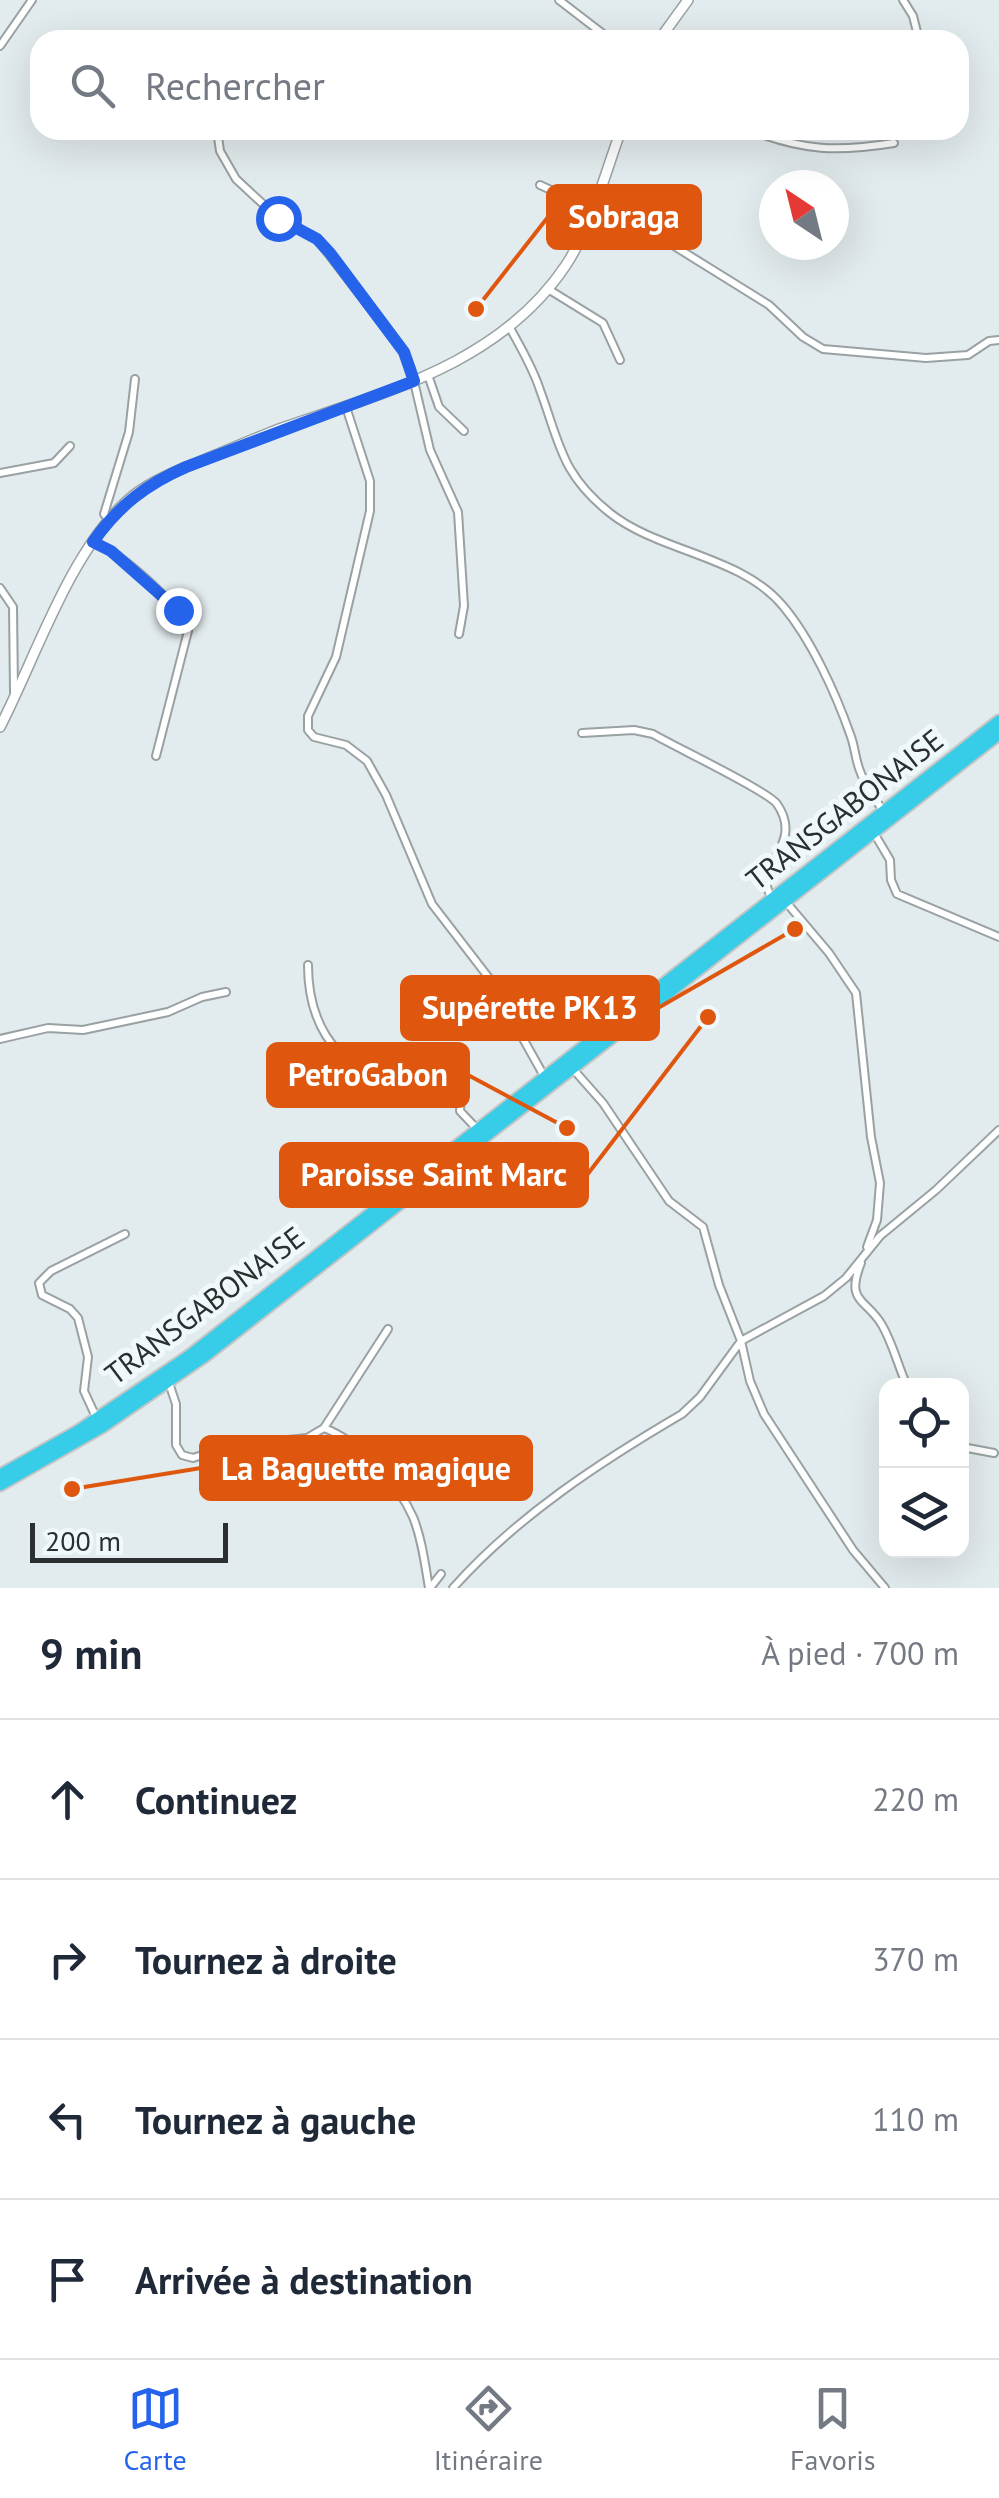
<!DOCTYPE html>
<html lang="fr">
<head>
<meta charset="utf-8">
<style>
	body { margin:0; font-family:"PT Sans",sans-serif; background:#f2f2f3; color:#1f2937 }
	.controls { position:absolute; right:30px; bottom:30px; display:grid; overflow:hidden; border-radius:20px; box-shadow:0 10px 40px #0002 }
	.controls button { width:90px; height:90px; display:grid; place-items:center; padding:0; border:0; border-bottom:2px solid #e0e1e3; background:#fff; color:#1f2937; font:50px sans-serif }
	.compass { position:absolute; left:759px; top:170px; width:90px; height:90px; border-radius:50%; background:#fff; box-shadow:0 10px 40px #0002; rotate:325deg }
	.scale { position:absolute; left:30px; bottom:25px; width:198px; box-sizing:border-box; padding-left:10px; border:5px solid #2b2f2f; border-top:0; font-size:28px; line-height:35px; white-space:nowrap; color:#2b2f2f; -webkit-text-stroke:8px #eff8fa; paint-order:stroke }
	.stop { position:absolute; width:30px; height:30px; margin:-22px; border:8px solid #2563eb; border-radius:50%; background:#fff }
	.stop.end { background:#2563eb; border-color:#fff; box-shadow:0 2px 10px #0008 }
	.list { margin:0; padding:0; list-style:none }
	h2 { display:flex; justify-content:space-between; align-items:center; height:130px; margin:0; padding:0 40px; font-size:42px }
	h2 small { font-size:32px; font-weight:400; color:#747a83 }
	.list li { display:grid; grid-template-columns:65px 1fr auto; gap:30px; align-items:center; box-sizing:border-box; height:160px; padding:0 40px; border-top:2px solid #e0e1e3 }
	.list b { display:block; font-size:38px; white-space:nowrap }
	.list em { font-size:32px; font-style:normal; color:#747a83 }
	.icon { flex:none; width:55px; height:55px; fill:none; stroke:currentColor; stroke-width:2; stroke-linecap:round; stroke-linejoin:round }
	.map { position:relative; flex:none; width:999px; height:1588px; overflow:hidden }
	.search { position:absolute; background:#fff; box-shadow:0 10px 40px #0002; left:30px; right:30px; top:30px; height:110px; display:flex; align-items:center; gap:25px; box-sizing:border-box; padding:0 35px; border-radius:30px; color:#747a83; font-size:38px }
	.sheet { height:770px; background:#fff }
	nav { display:flex; justify-content:space-around; align-items:center; box-sizing:border-box; height:140px; border-top:2px solid #e0e1e3; background:#fff; font-size:28px; color:#747a83 }
	nav a { display:grid; justify-items:center; gap:5px }
	nav .on { color:#2563eb }
	.map>svg:first-child { display:block }
</style>
</head>
<body>
<div class="map">
<svg width="999" height="1588" viewBox="0 0 999 1588">
	<rect width="100%" height="100%" fill="#e2ebed"/>
	<g fill="none" stroke-linecap="round" stroke-linejoin="round">
		<!-- street casing -->
		<g stroke="#99a1a3" stroke-width="10">
			<path id="street" d="M 559,0 L 611,40
				M 903,0 L 913,16 L 919,40
				M 0,46 L 32,0
				M 217,130 L 220,151 L 236,179 L 278,218 L 317,239 L 404,352 L 411,369 L 430,450 L 458,512 L 464,606 L 459,634
				M 750,130 C 804,151 837,152 894,143
				M 540,185 L 592,209
				M 597,198 L 769,305 L 803,337 L 823,349 L 926,358 L 968,355 L 989,341 L 999,340
				M 548,289 L 603,323 L 620,360
				M 510,328 C 521,348 533,368 540,390 C 560,444 561,474 610,513 C 659,552 742,556 783,606 C 811,639 836,694 850,734 C 855,746 855,759 860,771 C 865,786 875,798 883,811
				M 428,375 L 439,407 L 464,431
				M 346,407 L 370,481 L 370,511 L 336,657 L 308,716 L 308,730 L 314,737 L 346,745 L 367,761 L 386,795 L 432,904 L 489,978 L 544,1076
				M 0,473 L 54,463 L 70,446
				M 109,520 L 104,514 L 129,432 L 135,379
				M 93,542 C 122,554 178,602 188,631 L 156,756
				M 0,588 L 13,607 L 14,692
				M 582,733 L 634,730 L 653,734 C 675,747 768,791 777,804 C 806,846 750,866 772,898
				M 874,833 L 890,860 L 891,880 L 897,894 L 999,937
				M 786,902 L 829,953 L 856,993 L 871,1137 L 880,1183 L 877,1220 L 867,1247
				M 308,965 C 308,1014 330,1069 387,1072 C 414,1074 437,1059 462,1078 L 460,1111 L 477,1129
				M 0,1039 L 48,1028 L 83,1030 L 168,1012 L 202,997 L 226,992
				M 573,1069 L 603,1103 L 669,1201 L 703,1227 L 719,1285 L 741,1341 L 750,1381 L 764,1414 L 853,1550 L 885,1588
				M 861,1263 C 845,1303 866,1298 882,1325 C 893,1344 898,1366 907,1386
				M 169,1383 L 176,1404 L 176,1445 L 182,1455 L 193,1458 L 230,1446 L 307,1438 L 324,1428 C 359,1441 398,1483 413,1517 C 422,1539 425,1565 429,1588
				M 96,1417 L 84,1391 L 88,1357 L 78,1318 L 70,1309 L 42,1295 L 39,1283 L 51,1271 L 125,1234
				M 324,1428 L 388,1329
				M 962,1447 L 994,1453
				M 430,1588 L 441,1574
				M 453,1588 C 516,1517 600,1462 682,1414 L 700,1397 L 741,1341 L 824,1296 L 846,1278 L 880,1236 L 936,1190 L 999,1130"/>
		</g>
		<!-- secondary casing -->
		<g stroke="#99a1a3" stroke-width="12">
			<path id="secondary" d="M 659,40 L 688,0
				M 0,727 C 35,659 69,554 126,502 C 143,486 165,476 186,467 C 217,455 248,441 279,429 C 385,392 500,364 566,265 C 592,225 605,174 621,130"/>
		</g>
		<!-- highway casing -->
		<g stroke="#c4c5c5" stroke-width="15">
			<path id="highway" d="M 0,1475 L 78,1431 L 189,1356 L 999,721
				M 0,1485 L 102,1427 L 205,1356 L 999,734"/>
		</g>
		<!-- street -->
		<use href="#street" stroke="#fff" stroke-width="6"/>
		<!-- secondary -->
		<use href="#secondary" stroke="#fff" stroke-width="9"/>
		<!-- highway -->
		<use href="#highway" stroke="#37cce8" stroke-width="11"/>
	</g>
	<g fill="none" stroke-linecap="round" stroke-linejoin="round">
		<!-- route -->
		<path stroke="#2563eb" stroke-width="12" d="M 178,610 L 111,551 L 93,542 C 118,506 147,484 186,467 L 414,381 L 404,352 L 330,253 L 317,239 L 278,218"/>
	</g>
	<g text-anchor="middle" stroke-width="10" stroke-linejoin="round" paint-order="stroke">
		<!-- street labels -->
		<g font-size="30" fill="#2b2f2f" stroke="#eff8fa">
			<text transform="translate(845 810) rotate(-38)" y="10">TRANSGABONAISE</text>
			<text transform="translate(205 1306) rotate(-37)" y="10">TRANSGABONAISE</text>
		</g>
	</g>
	<!-- callouts -->
	<path fill="none" stroke="#df570e" stroke-width="4" d="M476 309L548 217M795 929L658 1008M567 1128L468 1075M708 1017L587 1175M72 1489L201 1468"/>
	<g fill="#df570e" stroke="#eff8fa" stroke-width="4">
		<circle cx="476" cy="309" r="10"/>
		<circle cx="795" cy="929" r="10"/>
		<circle cx="567" cy="1128" r="10"/>
		<circle cx="708" cy="1017" r="10"/>
		<circle cx="72" cy="1489" r="10"/>
	</g>
	<g fill="#df570e" stroke="#df570e" stroke-width="4">
		<rect x="548" y="186" width="152" height="62" rx="10"/>
		<rect x="402" y="977" width="256" height="62" rx="10"/>
		<rect x="268" y="1044" width="200" height="62" rx="10"/>
		<rect x="281" y="1144" width="306" height="62" rx="10"/>
		<rect x="201" y="1437" width="330" height="62" rx="10"/>
	</g>
	<g font-size="32" text-anchor="middle" font-weight="bold" fill="#fff">
		<text x="624" y="228">Sobraga</text>
		<text x="530" y="1019">Supérette PK13</text>
		<text x="368" y="1086">PetroGabon</text>
		<text x="434" y="1186">Paroisse Saint Marc</text>
		<text x="366" y="1480">La Baguette magique</text>
	</g>
</svg>
<div class="controls">
<button><svg class="icon" aria-label="locate" viewBox="0 0 24 24"><circle cx="12" cy="12" r="6"/><path d="M12 2v4M12 18v4M2 12h4M18 12h4"/></svg></button>
<button><svg class="icon" aria-label="layers" viewBox="0 0 24 24"><path d="M12 4l9 5-9 5-9-5zM3 14l9 5 9-5"/></svg></button>
</div>
<svg class="compass" viewBox="-18 -18 36 36"><path d="M0-13l5 13h-10z" fill="#e53935"/><path d="M0 13l5-13h-10z" fill="#747a83"/></svg>
<div class="scale">200 m</div>
<div class="stop" style="left:278px;top:218px"></div>
<div class="stop end" style="left:178px;top:610px"></div>
<div class="search"><svg class="icon" aria-label="search" viewBox="0 0 24 24"><circle cx="10" cy="10" r="6"/><path d="M15 15l6 6"/></svg>Rechercher</div>
</div>
<section class="sheet">
<h2>9 min<small>À pied · 700 m</small></h2>
<ul class="list">
<li><svg class="icon" aria-label="ahead" viewBox="0 0 24 24"><path d="M12 20V5M6 11l6-6 6 6"/></svg><div><b>Continuez</b></div><em>220 m</em></li>
<li><svg class="icon" aria-label="right" viewBox="0 0 24 24"><path d="M7 20v-9h11M14 6l5 5-5 5"/></svg><div><b>Tournez à droite</b></div><em>370 m</em></li>
<li><svg class="icon" aria-label="left" viewBox="0 0 24 24"><path d="M17 20v-9H6M10 6l-5 5 5 5"/></svg><div><b>Tournez à gauche</b></div><em>110 m</em></li>
<li><svg class="icon" aria-label="arrive" viewBox="0 0 24 24"><path d="M6 21V4h12l-3 4 3 4H6"/></svg><div><b>Arrivée à destination</b></div></li>
</ul>
</section>
<nav>
<a class="on"><svg class="icon" aria-label="map" viewBox="0 0 24 24"><path d="M3 6l6-2 6 2 6-2v14l-6 2-6-2-6 2zM9 4v14M15 6v14"/></svg>Carte</a>
<a><svg class="icon" aria-label="directions" viewBox="0 0 24 24"><path d="M12 3l9 9-9 9-9-9zM9 14v-3h6M13 9l2 2-2 2"/></svg>Itinéraire</a>
<a><svg class="icon" aria-label="saved" viewBox="0 0 24 24"><path d="M7 4h10v16l-5-4-5 4z"/></svg>Favoris</a>
</nav>
</body>
</html>
